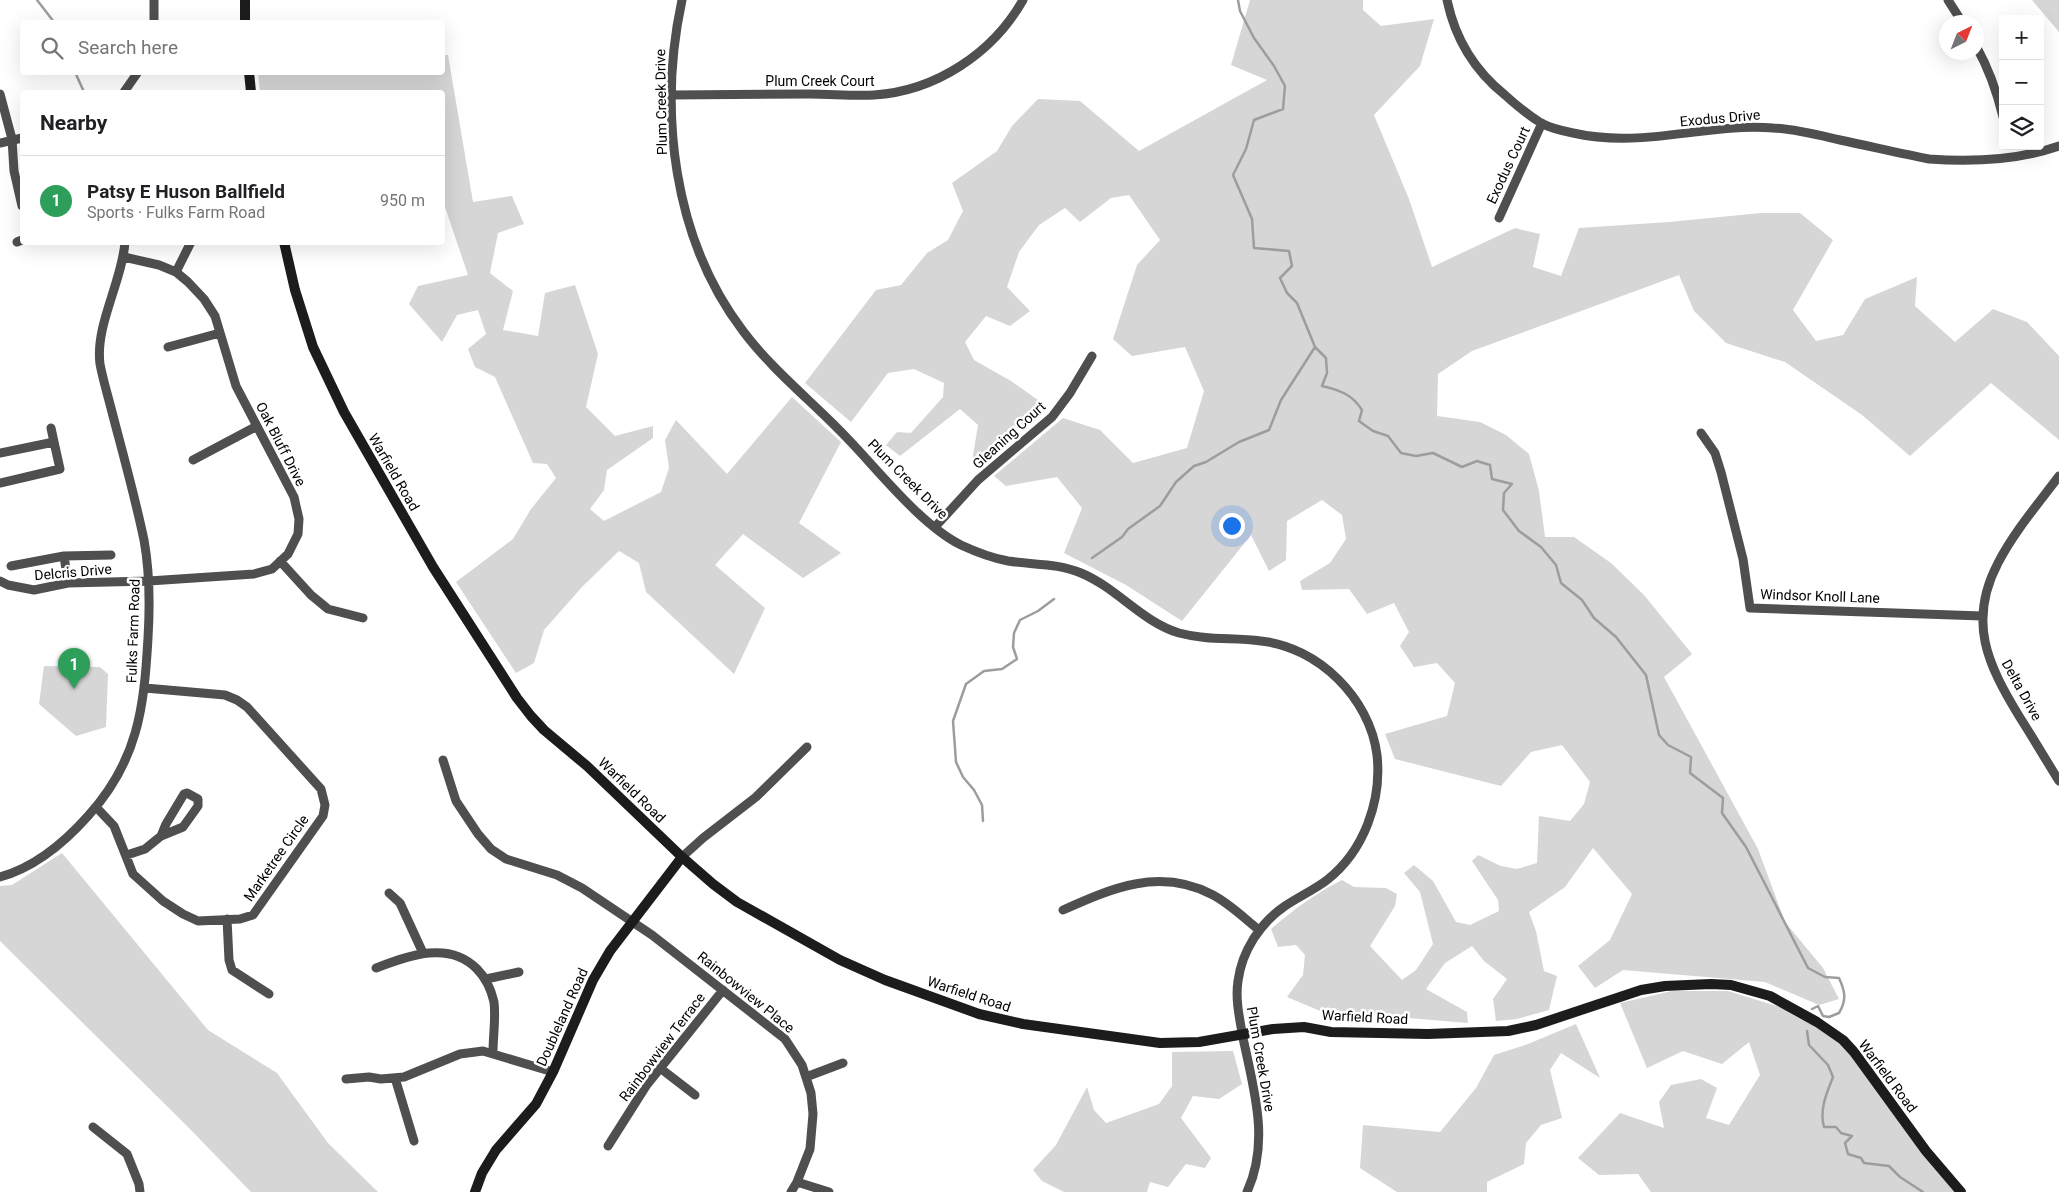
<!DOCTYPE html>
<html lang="en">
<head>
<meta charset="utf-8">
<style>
	body { margin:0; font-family:Roboto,sans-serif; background:#f2f2f2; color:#202124 }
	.controls { position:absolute; right:15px; top:15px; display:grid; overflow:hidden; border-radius:5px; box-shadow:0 5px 20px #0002 }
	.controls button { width:45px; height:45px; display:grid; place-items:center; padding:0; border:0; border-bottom:1px solid #e0e0e0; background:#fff; color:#202124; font:25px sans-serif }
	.compass { position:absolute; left:1939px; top:15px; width:45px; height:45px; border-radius:50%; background:#fff; box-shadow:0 5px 20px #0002; rotate:42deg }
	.you { position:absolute; left:1231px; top:525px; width:18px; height:18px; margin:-12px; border:4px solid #fff; border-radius:50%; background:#1a73e8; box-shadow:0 0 0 8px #1a73e833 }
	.badge { display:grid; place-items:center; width:32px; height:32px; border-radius:50%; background:#000; color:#fff; font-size:16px; font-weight:700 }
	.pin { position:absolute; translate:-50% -41px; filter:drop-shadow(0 1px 2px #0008) }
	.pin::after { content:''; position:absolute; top:26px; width:18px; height:15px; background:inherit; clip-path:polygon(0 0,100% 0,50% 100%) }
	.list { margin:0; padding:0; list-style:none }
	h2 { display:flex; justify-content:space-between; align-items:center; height:65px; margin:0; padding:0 20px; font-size:21px }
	h2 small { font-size:16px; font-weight:400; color:#757577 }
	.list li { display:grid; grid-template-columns:32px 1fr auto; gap:15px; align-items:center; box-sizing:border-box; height:90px; padding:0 20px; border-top:1px solid #e0e0e0 }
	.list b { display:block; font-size:19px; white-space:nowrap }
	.list p { margin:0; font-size:16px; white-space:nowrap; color:#757577 }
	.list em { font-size:16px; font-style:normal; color:#757577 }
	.icon { flex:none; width:28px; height:28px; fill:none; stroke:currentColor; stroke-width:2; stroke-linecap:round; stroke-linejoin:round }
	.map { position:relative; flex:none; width:2059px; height:1192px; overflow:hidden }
	.search { position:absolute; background:#fff; box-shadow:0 5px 20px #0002; left:20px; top:20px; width:425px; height:55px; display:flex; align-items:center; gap:12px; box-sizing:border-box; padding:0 18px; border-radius:5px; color:#757577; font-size:19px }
	.panel { position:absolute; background:#fff; box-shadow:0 5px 20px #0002; left:20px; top:90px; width:425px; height:155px; border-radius:5px }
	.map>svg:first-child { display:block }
</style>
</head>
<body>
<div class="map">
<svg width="2059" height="1192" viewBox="0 0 2059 1192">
	<rect width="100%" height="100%" fill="#fff"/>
	<!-- green -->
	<path fill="#d6d6d6" d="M 1250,0 L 1363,0 L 1363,10 L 1381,26 L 1434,19 L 1420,66 L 1374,115 L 1409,199 L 1432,267 L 1515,228 L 1540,234 L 1533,267 L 1561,276 L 1579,228 L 1669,222 L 1761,213 L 1800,213 L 1833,240 L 1793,310 L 1816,341 L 1843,335 L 1865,299 L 1917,277 L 1915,306 L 1955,342 L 1993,309 L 2027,322 L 2059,356 L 2059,440 L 1991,383 L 1910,456 L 1862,415 L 1785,362 L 1726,343 L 1694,311 L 1679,275 L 1472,351 L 1438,374 L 1437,416 L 1480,422 L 1506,435 L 1529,454 L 1539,491 L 1545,537 L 1574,537 L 1611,563 L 1644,595 L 1692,654 L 1664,677 L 1758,849 L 1785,922 L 1823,968 L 1839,999 L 1819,1005 L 1765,982 L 1623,970 L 1595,988 L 1578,966 L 1610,940 L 1632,894 L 1593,848 L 1565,887 L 1529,912 L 1536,931 L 1544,971 L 1557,976 L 1549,1010 L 1517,1019 L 1496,1021 L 1493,999 L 1507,979 L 1484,961 L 1472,946 L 1445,963 L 1426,989 L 1467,1012 L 1468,1023 L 1360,1014 L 1332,1016 L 1287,997 L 1303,975 L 1305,955 L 1296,945 L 1278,947 L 1271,929 C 1293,910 1316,893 1342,880 L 1354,887 L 1386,888 L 1397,894 L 1395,906 L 1370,946 L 1402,980 L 1416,970 L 1433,944 L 1420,892 L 1404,873 L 1414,865 L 1433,881 L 1456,922 L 1470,925 L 1499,911 L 1498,900 L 1472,861 L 1478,855 L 1501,866 L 1517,869 L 1537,863 L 1539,816 L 1570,821 L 1584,804 L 1590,782 L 1562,745 L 1531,752 L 1501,786 L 1395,759 L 1385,734 L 1447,716 L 1455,683 L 1437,663 L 1414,667 L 1400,646 L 1409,632 L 1394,603 L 1367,614 L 1349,589 L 1302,590 L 1300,581 L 1330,563 L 1346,539 L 1342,515 L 1322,500 L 1287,521 L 1286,560 L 1269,571 L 1251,535 L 1182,621 L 1126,585 L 1064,553 L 1082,508 L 1057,477 L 1006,486 L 994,476 L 1063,418 L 1100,430 L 1133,463 L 1187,448 L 1204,391 L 1185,347 L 1132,356 L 1113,339 L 1137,265 L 1160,240 L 1129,195 L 1111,198 L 1080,222 L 1065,208 L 1039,225 L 1019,252 L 1007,287 L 1030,311 L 1010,326 L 986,316 L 965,342 L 974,360 L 1011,381 L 1045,405 L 976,464 L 972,462 L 978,425 L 960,409 L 900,456 L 886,445 L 897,432 L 911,433 L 943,397 L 944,383 L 914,369 L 888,373 L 851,422 L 805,383 L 876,290 L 901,285 L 927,253 L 948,240 L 963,211 L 952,183 L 997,151 L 1012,126 L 1038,99 L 1080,101 L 1139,151 L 1267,80 L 1231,65 Z
		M 2032,0 L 2059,0 L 2059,32 Z
		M 443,55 L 448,55 L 473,202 L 512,196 L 524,224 L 498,233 L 490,273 L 513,291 L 503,330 L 538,336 L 545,293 L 575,285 L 598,354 L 586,407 L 615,436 L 653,426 L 653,438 L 607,470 L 604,490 L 590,509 L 604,521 L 661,492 L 669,468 L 665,440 L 676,420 L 727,474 L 792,397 L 841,442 L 799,523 L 841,553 L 803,578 L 743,534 L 715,565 L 765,608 L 734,674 L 646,592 L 639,563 L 619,551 L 582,587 L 544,630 L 534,663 L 516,673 L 456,582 L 513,539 L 531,509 L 556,478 L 547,464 L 533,463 L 495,377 L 475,367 L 468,349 L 486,334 L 478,310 L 457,315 L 442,342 L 409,304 L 418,286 L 468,275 L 445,207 L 443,207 L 442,92 L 260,92 L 258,73 L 442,72 Z
		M 44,666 L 100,667 L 108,674 L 106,727 L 76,736 L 39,704 Z
		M 62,853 L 208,1030 L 277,1073 L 328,1143 L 378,1192 L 251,1192 L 187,1126 L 0,941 L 0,886 L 12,885 Z
		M 1672,991 L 1728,991 L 1780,1007 L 1840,1039 L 1961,1192 L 1651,1192 L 1638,1174 L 1599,1175 L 1578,1158 L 1620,1113 L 1664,1128 L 1659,1102 L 1671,1085 L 1701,1079 L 1717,1088 L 1706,1118 L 1729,1125 L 1760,1075 L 1749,1042 L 1722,1064 L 1683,1051 L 1647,1068 L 1620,1003 Z
		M 1576,1024 L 1600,1078 L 1561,1053 L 1550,1070 L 1562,1118 L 1541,1125 L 1526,1143 L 1524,1164 L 1487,1182 L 1487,1192 L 1397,1192 L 1360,1168 L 1363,1125 L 1440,1132 L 1476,1088 L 1494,1055 L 1528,1044 Z
		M 1233,1051 L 1242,1084 L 1219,1099 L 1193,1096 L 1181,1118 L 1211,1158 L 1205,1168 L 1186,1164 L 1168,1187 L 1150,1182 L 1147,1192 L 1064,1192 L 1042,1181 L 1033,1170 L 1056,1145 L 1087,1087 L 1094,1110 L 1106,1123 L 1159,1104 L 1172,1086 L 1172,1052 Z"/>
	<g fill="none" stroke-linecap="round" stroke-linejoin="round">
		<!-- stream -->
		<path stroke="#9d9d9d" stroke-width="2.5" d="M 37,0 L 54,22
			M 1238,0 L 1240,11 L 1254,38 L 1274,66 L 1285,86 L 1283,109 L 1254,120 L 1246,149 L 1233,175 L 1252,219 L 1254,248 L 1289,251 L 1292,266 L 1280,278 L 1287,293 L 1297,303 L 1315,347 L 1326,358 L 1327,373 L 1322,386 C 1339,390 1352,394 1362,410 L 1359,421 L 1373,431 L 1388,436 L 1401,453 L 1416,456 L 1433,453 L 1462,467 L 1477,461 L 1490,465 L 1492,479 L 1512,484 L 1504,493 L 1503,510 L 1519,531 L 1541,547 L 1556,565 L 1561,583 L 1582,600 L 1594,618 L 1616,637 L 1646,675 L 1659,735 L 1668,745 L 1691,757 L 1690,773 L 1723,798 L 1722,813 L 1746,847 L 1808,968 L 1825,977 L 1839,978 C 1845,991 1847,1000 1839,1013 L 1829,1017 L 1823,1016 L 1818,1006 L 1812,1009
			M 75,72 L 84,92
			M 1092,558 L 1122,537 L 1128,529 L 1160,506 L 1176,482 L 1194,466 L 1206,462 L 1239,442 L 1269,430 L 1281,400 L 1315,347
			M 983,821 L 982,805 L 974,790 L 963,777 L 956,762 L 953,721 L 966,684 L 984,671 L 1002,669 L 1017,659 L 1013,647 L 1014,633 L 1020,620 L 1038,611 L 1054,599
			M 1807,1031 L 1809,1045 L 1828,1065 L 1833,1077 C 1827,1092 1819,1110 1824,1127 L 1836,1127 L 1841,1133 L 1852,1136 L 1845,1143 L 1848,1154 L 1861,1158 L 1864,1163 L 1889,1166 L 1900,1177 L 1923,1192"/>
		<!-- street -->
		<path stroke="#4f4f4f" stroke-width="9" d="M 154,0 L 154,22
			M 682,0 C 658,111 673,239 743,331 C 773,371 813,402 847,438 C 879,471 921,525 961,545 C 976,552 992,558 1008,561 C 1033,565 1058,563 1081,573 C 1117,588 1142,622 1179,633 C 1209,641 1233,637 1261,641 C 1318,647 1370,698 1377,755 C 1382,801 1364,851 1327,880 C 1314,890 1298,897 1285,906 C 1260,923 1242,951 1238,981 C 1235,1000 1240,1020 1243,1038 C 1254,1090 1270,1142 1247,1192
			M 1447,0 C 1455,38 1475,71 1505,95 C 1516,105 1528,115 1541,123 C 1550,128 1563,131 1573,133 C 1643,149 1704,123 1773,128 C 1795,129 1818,135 1840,140 C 1869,146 1899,153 1929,159 C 1971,162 2019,160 2059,146
			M 1948,0 L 1962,22
			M 1976,46 C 1989,69 1997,92 2003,117
			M 124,92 L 138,72
			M 0,94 L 12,139 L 14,171 L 22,206
			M 672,95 C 718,95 764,94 809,94 C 831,94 853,96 874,95 C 936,91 993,53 1023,0
			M 0,143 L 22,138
			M 1499,218 L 1542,123
			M 17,242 L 22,240
			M 176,272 L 191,242
			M 168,347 L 220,333
			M 51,428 L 54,442
			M 1701,433 L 1715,453 L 1721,472 L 1743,559 L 1750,608 L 1982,616
			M 0,453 L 54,442 L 60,469 L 0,483
			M 193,460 L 257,426
			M 2059,476 C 2038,504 2014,532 1998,563 C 1967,622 1988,665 2019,716 C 2033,738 2046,760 2059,781
			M 935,527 L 978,480 L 1052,417 L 1070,393 L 1092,356
			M 64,556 L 68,583
			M 280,561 L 311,595 L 328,609 L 363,618
			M 11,566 L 64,556 L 111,555
			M 0,581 L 8,585 L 34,590 L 68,583 L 149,581 L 254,574 L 272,569 L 288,554 L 298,534 L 299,519 L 294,497 L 236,386 L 215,316 L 204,299 L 188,282 L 176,272 L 159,265 L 124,257
			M 443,760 L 456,801 L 478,834 L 491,849 L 506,859 L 557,875 L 582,888 L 652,935 L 785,1039 L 802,1065 L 811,1093 L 813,1114 L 810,1149 L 797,1182 L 791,1192
			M 96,807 L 114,826 L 133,874 L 163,901 L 183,914 L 198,921 L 240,919 L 253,915 L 323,816 L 325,805 L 321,789 L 247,707 L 237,700 L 225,695 L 145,688
			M 127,855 L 145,849 L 161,836 L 183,827 L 198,806 L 198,799 L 187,793 L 184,794 L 166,824 L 161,836
			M 682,857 L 703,838 L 756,797 L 807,747
			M 0,877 C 36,867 64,843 88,816 C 138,761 144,708 148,638 C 150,605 150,573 144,540 C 135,497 123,454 112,412 C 108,396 103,380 100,364 C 95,325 122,282 125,242
			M 389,893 L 400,903 L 423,953
			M 1063,910 C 1112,888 1160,867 1213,895 C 1230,904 1244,918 1259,930
			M 227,919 L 229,960 L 232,970 L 269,994
			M 376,968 C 408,956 449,940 477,969 C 486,978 491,989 494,1002 C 496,1018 493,1036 493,1052
			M 486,979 L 519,972
			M 660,1068 L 695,1095
			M 806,1077 L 843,1063
			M 395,1078 L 414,1141
			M 346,1079 L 369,1077 L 381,1079 L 404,1077 L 460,1054 L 483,1051 L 553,1072
			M 93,1127 L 127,1154 L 139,1184 L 140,1192
			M 608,1146 L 646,1086 L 723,990
			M 797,1182 L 829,1192"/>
		<!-- secondary -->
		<path stroke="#1c1c1c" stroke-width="10" d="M 245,0 L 245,22
			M 249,72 L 251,92
			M 284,242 L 295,290 L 313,347 L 344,412 L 433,567 L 517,698 L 531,716 L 544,730 L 587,766 L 682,857 L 713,884 L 737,902 L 840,960 L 885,980 L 979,1014 L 1023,1024 L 1160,1043 L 1199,1042 L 1273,1029 L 1304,1027 L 1331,1032 L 1428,1034 L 1508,1031 L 1536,1025 L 1641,990 L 1665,986 L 1711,984 L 1731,985 L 1770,996 L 1817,1022 L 1843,1040 L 1854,1052 L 1926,1151 L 1961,1192
			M 475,1192 L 482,1173 L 496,1150 L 536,1104 L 553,1072 L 593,980 L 610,951 L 682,857"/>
	</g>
	<g text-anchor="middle" stroke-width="5" stroke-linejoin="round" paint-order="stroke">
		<!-- street labels -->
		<g font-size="14" fill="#000" stroke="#fff">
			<text x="820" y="86">Plum Creek Court</text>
			<text transform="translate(661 102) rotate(-91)" y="5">Plum Creek Drive</text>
			<text transform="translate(1720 118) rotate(-5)" y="5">Exodus Drive</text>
			<text transform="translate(1508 165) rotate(-65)" y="5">Exodus Court</text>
			<text transform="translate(1009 435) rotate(-42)" y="5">Gleaning Court</text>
			<text transform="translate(281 444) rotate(63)" y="5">Oak Bluff Drive</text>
			<text transform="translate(394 472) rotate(60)" y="5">Warfield Road</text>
			<text transform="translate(908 479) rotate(45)" y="5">Plum Creek Drive</text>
			<text transform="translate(73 572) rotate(-5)" y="5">Delcris Drive</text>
			<text transform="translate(1820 596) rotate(2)" y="5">Windsor Knoll Lane</text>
			<text transform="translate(133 631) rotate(-88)" y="5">Fulks Farm Road</text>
			<text transform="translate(2022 690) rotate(61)" y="5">Delta Drive</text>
			<text transform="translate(632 790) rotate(44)" y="5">Warfield Road</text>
			<text transform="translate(276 858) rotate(-55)" y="5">Marketree Circle</text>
			<text transform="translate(746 992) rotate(39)" y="5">Rainbowview Place</text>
			<text transform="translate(969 994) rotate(18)" y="5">Warfield Road</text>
			<text transform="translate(562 1017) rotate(-66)" y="5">Doubleland Road</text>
			<text transform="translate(1365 1017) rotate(3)" y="5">Warfield Road</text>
			<text transform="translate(662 1047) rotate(-53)" y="5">Rainbowview Terrace</text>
			<text transform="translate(1261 1059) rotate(80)" y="5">Plum Creek Drive</text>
			<text transform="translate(1888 1076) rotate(53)" y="5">Warfield Road</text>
		</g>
	</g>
</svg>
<div class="controls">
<button>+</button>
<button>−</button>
<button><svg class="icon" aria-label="layers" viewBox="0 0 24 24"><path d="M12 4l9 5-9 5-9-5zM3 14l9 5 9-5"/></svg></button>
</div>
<svg class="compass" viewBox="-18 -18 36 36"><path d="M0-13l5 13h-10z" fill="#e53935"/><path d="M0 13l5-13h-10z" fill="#757577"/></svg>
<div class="you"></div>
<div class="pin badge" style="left:74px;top:689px;background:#2e9e5b">1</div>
<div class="search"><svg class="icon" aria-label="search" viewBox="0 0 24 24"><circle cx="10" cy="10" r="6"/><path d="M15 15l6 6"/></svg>Search here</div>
<section class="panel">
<h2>Nearby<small></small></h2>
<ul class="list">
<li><span class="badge" style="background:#2e9e5b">1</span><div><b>Patsy E Huson Ballfield</b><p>Sports · Fulks Farm Road</p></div><em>950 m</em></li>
</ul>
</section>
</div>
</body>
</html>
